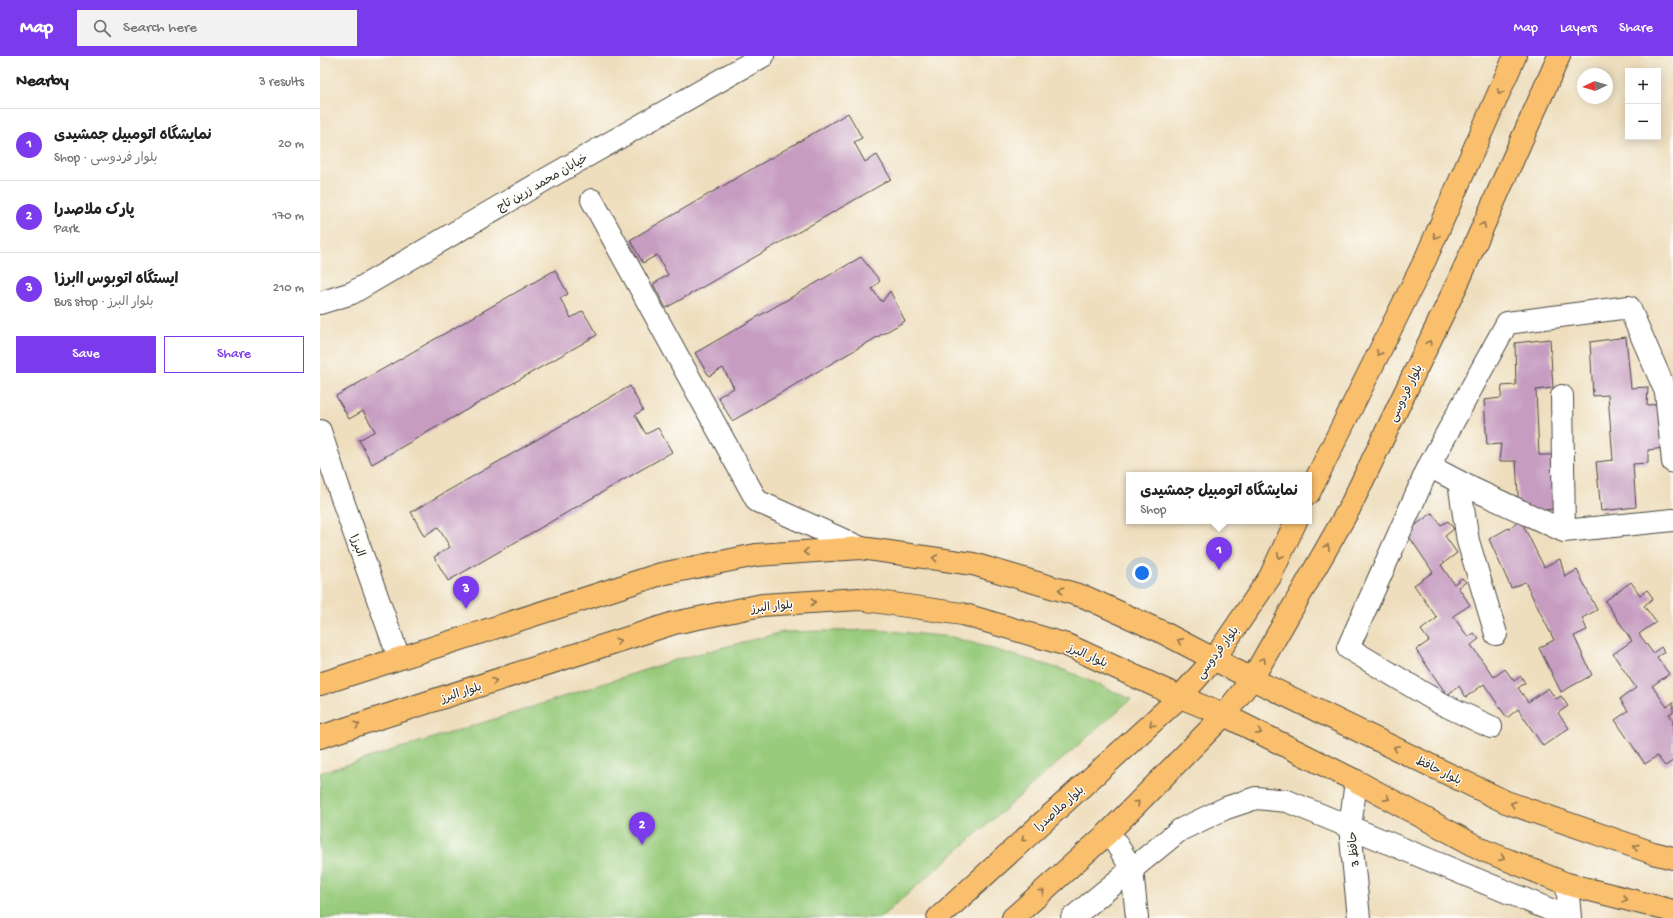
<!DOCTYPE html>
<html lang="en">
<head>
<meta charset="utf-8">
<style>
	body { margin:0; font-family:"Gochi Hand","Playpen Sans Arabic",sans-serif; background:#f2f2f2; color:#222 }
	.controls { position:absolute; right:12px; top:12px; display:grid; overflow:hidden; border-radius:0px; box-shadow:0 2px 10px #0003 }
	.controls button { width:36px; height:36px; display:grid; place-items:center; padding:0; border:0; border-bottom:1px solid #e0e0e0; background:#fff; color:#222; font:20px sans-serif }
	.compass { position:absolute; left:1257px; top:12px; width:36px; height:36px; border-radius:50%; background:#fff; box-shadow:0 2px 10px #0003; rotate:266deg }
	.you { position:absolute; left:822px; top:517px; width:14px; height:14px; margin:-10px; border:3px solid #fff; border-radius:50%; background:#1a73e8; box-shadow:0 0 0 6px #1a73e833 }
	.badge { display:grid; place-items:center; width:26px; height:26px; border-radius:50%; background:#7c3aed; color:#fff; font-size:13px; font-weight:700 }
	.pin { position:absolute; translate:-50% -33px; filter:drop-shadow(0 1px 2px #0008) }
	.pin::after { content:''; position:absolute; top:21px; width:14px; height:12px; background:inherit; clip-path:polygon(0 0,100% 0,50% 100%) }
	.popup { position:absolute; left:806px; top:416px; width:186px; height:52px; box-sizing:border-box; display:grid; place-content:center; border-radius:0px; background:#fff; filter:drop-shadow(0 1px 3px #0005); font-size:13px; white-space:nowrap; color:#767676 }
	.popup b { font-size:15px; color:#222 }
	.popup::after { content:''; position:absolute; left:50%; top:100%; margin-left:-8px; border:8px solid transparent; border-top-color:#fff }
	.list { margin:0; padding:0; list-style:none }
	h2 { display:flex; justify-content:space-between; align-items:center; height:52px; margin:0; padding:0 16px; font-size:17px }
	h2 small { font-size:13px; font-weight:400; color:#767676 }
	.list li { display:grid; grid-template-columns:26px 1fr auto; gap:12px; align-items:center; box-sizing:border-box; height:72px; padding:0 16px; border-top:1px solid #e0e0e0 }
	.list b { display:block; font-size:15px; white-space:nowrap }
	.list p { margin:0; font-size:13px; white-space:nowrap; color:#767676 }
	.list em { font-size:13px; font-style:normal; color:#767676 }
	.actions { display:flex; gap:8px; padding:12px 16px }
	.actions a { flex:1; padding:9px 0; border:1px solid #7c3aed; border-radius:0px; text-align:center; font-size:14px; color:#7c3aed }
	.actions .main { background:#7c3aed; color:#fff }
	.icon { flex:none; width:22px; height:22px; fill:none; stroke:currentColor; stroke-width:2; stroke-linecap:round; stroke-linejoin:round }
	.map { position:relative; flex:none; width:1353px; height:862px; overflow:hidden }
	header { display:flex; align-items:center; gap:24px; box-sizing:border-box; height:56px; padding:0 20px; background:#7c3aed; color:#fff }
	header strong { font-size:19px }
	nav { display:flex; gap:22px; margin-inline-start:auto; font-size:14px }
	.search { width:280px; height:36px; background:#f2f2f2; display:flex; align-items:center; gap:10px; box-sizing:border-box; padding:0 14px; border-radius:0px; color:#767676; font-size:15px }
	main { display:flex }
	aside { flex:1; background:#fff }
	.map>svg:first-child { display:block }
</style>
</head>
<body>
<header>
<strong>Map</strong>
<div class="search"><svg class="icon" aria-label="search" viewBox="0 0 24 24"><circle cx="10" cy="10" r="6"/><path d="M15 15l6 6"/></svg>Search here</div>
<nav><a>Map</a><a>Layers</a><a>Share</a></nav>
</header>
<main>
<aside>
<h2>Nearby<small>3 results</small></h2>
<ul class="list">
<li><span class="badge">1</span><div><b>نمایشگاه اتومبیل جمشیدی</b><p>Shop · بلوار فردوسی</p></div><em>20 m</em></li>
<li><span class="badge">2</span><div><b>پارک ملاصدرا</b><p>Park</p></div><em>170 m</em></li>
<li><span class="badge">3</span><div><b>ایستگاه اتوبوس اابرز۱</b><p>Bus stop · بلوار البرز</p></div><em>210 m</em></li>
</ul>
<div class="actions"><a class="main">Save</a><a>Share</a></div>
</aside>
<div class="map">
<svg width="1353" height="862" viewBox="0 0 1353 862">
	<rect width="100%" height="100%" fill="#fdfcf7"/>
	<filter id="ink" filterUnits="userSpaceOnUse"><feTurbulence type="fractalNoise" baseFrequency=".025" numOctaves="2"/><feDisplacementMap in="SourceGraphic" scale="8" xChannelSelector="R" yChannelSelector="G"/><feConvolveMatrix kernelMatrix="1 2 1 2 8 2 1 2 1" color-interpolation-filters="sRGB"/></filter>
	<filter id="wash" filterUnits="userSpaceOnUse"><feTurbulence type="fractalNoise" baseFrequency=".012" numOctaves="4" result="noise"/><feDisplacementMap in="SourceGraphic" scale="16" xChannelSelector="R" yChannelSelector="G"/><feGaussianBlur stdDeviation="0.9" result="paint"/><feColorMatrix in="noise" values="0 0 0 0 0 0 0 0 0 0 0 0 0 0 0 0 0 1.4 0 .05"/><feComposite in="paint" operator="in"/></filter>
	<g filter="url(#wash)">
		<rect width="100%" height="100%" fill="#eedebd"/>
		<!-- green -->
		<path fill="#98cb7b" stroke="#627b53" d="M 558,574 L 632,581 L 747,615 L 811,643 L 560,862 L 0,862 L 0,717 L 194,657 L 358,603 L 463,576 Z"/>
		<g id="blocks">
			<!-- building -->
			<path fill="#c69cc1" d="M 528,57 L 542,82 L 534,86 L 545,106 L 557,99 L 571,123 L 346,252 L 333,228 L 348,219 L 337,199 L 323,207 L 310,184 Z
				M 541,201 L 560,225 L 552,233 L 562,246 L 570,235 L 585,265 L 412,365 L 398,341 L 414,332 L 403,312 L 389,320 L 375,297 Z
				M 235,214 L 248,238 L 240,242 L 251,262 L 263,255 L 277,279 L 52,408 L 39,384 L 55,375 L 43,355 L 29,363 L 16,340 Z
				M 1306,281 L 1311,332 L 1328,331 L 1327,349 L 1340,348 L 1344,392 L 1328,394 L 1328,407 L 1313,408 L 1316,451 L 1281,455 L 1276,406 L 1293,404 L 1288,339 L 1273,340 L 1270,286 Z
				M 1230,283 L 1233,332 L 1216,334 L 1219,399 L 1235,399 L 1236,453 L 1199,456 L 1196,405 L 1179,405 L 1181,388 L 1167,389 L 1164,344 L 1181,342 L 1182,330 L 1196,329 L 1195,287 Z
				M 310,330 L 323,354 L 315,359 L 326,378 L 338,372 L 352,396 L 128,525 L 114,501 L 130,491 L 118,471 L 104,480 L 91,456 Z
				M 1112,457 L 1121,469 L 1128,465 L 1134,473 L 1125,480 L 1137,497 L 1121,509 L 1134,528 L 1142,522 L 1146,526 L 1138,531 L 1150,549 L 1133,560 L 1148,581 L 1154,577 L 1159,583 L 1151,589 L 1174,621 L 1185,613 L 1194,625 L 1201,620 L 1205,627 L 1198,632 L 1208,646 L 1228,632 L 1236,643 L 1241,640 L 1248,650 L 1238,657 L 1249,672 L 1223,690 L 1198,653 L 1187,662 L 1164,628 L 1146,641 L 1139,630 L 1127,639 L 1096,594 L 1109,585 L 1101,574 L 1117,562 L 1094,529 L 1113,516 L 1086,476 Z
				M 1201,465 L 1224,511 L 1240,503 L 1245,521 L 1257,514 L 1277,554 L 1262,562 L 1267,574 L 1254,580 L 1272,619 L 1241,636 L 1219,592 L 1234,584 L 1205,526 L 1191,532 L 1169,483 Z
				M 1311,526 L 1320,539 L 1327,534 L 1333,542 L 1324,550 L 1336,566 L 1319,578 L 1333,597 L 1341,591 L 1344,596 L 1337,601 L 1349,618 L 1332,630 L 1347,651 L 1353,646 L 1353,656 L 1349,658 L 1353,664 L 1353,705 L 1345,710 L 1337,700 L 1325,708 L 1295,664 L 1308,655 L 1300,643 L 1316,632 L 1293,598 L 1312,585 L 1285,545 Z"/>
		</g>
	</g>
	<g filter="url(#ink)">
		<use href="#blocks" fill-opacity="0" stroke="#484641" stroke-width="1"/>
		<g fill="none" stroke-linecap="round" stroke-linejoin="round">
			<!-- minor casing -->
			<g stroke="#484641" stroke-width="24">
				<path id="minor" d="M 272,144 L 437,445 L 541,492
					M 0,247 L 32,237 L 228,122 L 443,0
					M 1242,340 L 1244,475
					M 0,375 L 24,448 L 79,602
					M 1353,406 L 1346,336 L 1309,251 L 1187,267 L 1109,410 L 1153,433 L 1244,475 L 1353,464
					M 1109,410 L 1028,592 L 1118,646 L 1171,671
					M 1139,426 L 1148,485 L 1176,578
					M 1036,725 L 1030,772 L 1039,862
					M 789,776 L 812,813 L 817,862
					M 1247,828 L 1250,862
					M 752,862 L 860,774 L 906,752 L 936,742 L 967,745 L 1250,862"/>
			</g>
			<!-- major casing -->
			<g stroke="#484641" stroke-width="24">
				<path id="major" d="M 989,437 L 1105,204 L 1195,0
					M 0,628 L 341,518 L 436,499 L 541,492 L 653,508 L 765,541 L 840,575 L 932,623 L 1186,746 L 1333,797 L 1353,802
					M 0,681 L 354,567 L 442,549 L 539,543 L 642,558 L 747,589 L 860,641 L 904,659 L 1036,725 L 1163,794 L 1247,828 L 1353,855
					M 618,862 L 860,641 L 894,603 L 950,521 L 976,465
					M 693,862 L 789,776 L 904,659 L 932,623 L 1029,453 L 1139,224 L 1239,0"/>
			</g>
			<!-- minor -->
			<use href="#minor" stroke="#fff" stroke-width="22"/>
			<!-- major -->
			<use href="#major" stroke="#f9bf6d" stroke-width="22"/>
		</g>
		<!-- one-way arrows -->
		<defs><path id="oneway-chevron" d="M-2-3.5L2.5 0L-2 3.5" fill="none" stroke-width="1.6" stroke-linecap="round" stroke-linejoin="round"/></defs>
		<g stroke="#92754c">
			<use href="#oneway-chevron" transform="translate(1180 36) rotate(114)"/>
			<use href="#oneway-chevron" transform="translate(1163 169) rotate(-66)"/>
			<use href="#oneway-chevron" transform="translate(1116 180) rotate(114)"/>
			<use href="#oneway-chevron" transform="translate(1109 287) rotate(-64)"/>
			<use href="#oneway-chevron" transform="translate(1059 297) rotate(117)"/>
			<use href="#oneway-chevron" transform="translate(1007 491) rotate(-60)"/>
			<use href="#oneway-chevron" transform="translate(486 496) rotate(177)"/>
			<use href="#oneway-chevron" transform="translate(960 500) rotate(115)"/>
			<use href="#oneway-chevron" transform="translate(615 502) rotate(-172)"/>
			<use href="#oneway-chevron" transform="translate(741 534) rotate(-163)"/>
			<use href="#oneway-chevron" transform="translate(493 546) rotate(-3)"/>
			<use href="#oneway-chevron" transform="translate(298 585) rotate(-18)"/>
			<use href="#oneway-chevron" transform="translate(860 585) rotate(-153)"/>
			<use href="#oneway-chevron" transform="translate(943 604) rotate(-60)"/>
			<use href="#oneway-chevron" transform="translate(174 625) rotate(-18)"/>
			<use href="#oneway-chevron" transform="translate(832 668) rotate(138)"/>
			<use href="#oneway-chevron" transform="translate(37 669) rotate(-18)"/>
			<use href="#oneway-chevron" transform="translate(939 676) rotate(27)"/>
			<use href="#oneway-chevron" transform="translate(1076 692) rotate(-154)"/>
			<use href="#oneway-chevron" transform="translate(1067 742) rotate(28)"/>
			<use href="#oneway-chevron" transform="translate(817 747) rotate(-46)"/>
			<use href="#oneway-chevron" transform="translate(1193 748) rotate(-161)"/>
			<use href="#oneway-chevron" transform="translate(704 783) rotate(138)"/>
			<use href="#oneway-chevron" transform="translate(1316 791) rotate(-161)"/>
			<use href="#oneway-chevron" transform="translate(1182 802) rotate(22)"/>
			<use href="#oneway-chevron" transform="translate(722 836) rotate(-42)"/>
			<use href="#oneway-chevron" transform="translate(1305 843) rotate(15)"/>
		</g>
	</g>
	<g text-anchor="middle" stroke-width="3" stroke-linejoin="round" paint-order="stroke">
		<!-- street labels -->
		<g font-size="12" fill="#2b2b2b" stroke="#fdfcf7">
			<text transform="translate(222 126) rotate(-30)" y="4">خیابان محمد زرین تاج</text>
			<text transform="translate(1085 337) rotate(-64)" y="4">بلوار فردوسی</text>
			<text transform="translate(38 489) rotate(70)" y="4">البرز۱</text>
			<text transform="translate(452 550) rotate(-6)" y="4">بلوار البرز</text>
			<text transform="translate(897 596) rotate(-53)" y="4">بلوار فردوسی</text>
			<text transform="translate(768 599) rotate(24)" y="4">بلوار البرز</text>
			<text transform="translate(141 636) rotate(-18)" y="4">بلوار البرز</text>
			<text transform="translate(1119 714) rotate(26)" y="4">بلوار حافظ</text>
			<text transform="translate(739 752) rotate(-42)" y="4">بلوار ملاصدرا</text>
			<text transform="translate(1033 793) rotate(-95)" y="4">حافظ 3</text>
		</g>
	</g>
</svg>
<div class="controls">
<button>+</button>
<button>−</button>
</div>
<svg class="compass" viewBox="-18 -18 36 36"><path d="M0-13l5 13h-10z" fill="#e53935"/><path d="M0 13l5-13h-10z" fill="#767676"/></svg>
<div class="you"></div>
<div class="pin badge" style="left:899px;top:514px">1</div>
<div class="popup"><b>نمایشگاه اتومبیل جمشیدی</b>Shop</div>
<div class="pin badge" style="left:322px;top:789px">2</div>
<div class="pin badge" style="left:146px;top:553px">3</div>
</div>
</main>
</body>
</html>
